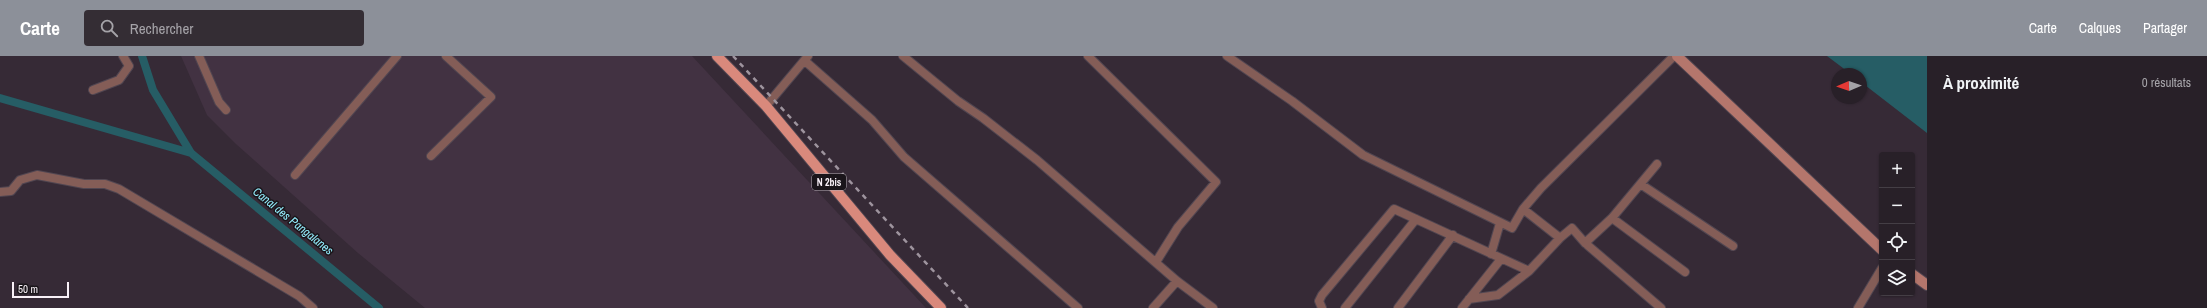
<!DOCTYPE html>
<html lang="fr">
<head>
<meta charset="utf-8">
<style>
	body { margin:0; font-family:"Archivo Narrow",sans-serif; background:#342d34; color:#f1f3f6 }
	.controls { position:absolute; right:12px; bottom:12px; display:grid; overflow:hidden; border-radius:4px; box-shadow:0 1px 3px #0004 }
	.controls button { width:36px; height:36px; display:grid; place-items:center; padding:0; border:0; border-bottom:1px solid #443e45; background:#282028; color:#f1f3f6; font:20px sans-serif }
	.compass { position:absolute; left:1831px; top:12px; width:36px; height:36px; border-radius:50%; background:#282028; box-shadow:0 1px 3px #0004; rotate:268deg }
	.scale { position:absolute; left:12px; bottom:10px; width:57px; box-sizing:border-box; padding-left:4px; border:2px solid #f8f0f7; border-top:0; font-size:11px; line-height:14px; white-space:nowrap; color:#f8f0f7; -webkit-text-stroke:3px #1a151a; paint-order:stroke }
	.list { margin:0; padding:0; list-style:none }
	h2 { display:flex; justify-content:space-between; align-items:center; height:52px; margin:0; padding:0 16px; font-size:17px }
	h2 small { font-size:13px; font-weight:400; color:#a5a3a8 }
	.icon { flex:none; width:22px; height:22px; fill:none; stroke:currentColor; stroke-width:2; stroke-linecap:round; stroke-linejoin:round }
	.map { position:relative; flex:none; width:1927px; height:252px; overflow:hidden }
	header { display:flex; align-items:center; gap:24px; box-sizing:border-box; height:56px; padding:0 20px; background:#8c9099; color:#fff }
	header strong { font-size:19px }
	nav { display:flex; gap:22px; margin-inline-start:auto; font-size:14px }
	.search { width:280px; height:36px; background:#342d34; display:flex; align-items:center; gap:10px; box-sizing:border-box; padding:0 14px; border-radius:4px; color:#a5a3a8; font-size:15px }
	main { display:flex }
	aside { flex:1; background:#282028 }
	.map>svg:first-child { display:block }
</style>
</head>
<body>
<header>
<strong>Carte</strong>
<div class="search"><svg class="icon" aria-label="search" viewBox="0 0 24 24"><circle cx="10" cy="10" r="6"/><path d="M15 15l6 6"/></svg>Rechercher</div>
<nav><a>Carte</a><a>Calques</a><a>Partager</a></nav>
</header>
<main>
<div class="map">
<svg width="1927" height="252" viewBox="0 0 1927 252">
	<rect width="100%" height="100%" fill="#362a36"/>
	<!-- built -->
	<path fill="#423242" d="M 181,0 L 692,0 L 926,252 L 425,252 L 358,197 L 236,88 L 207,59 Z"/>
	<!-- water -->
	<path fill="#265d65" d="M 1827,0 L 1927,0 L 1927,77 L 1861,26 L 1861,18 L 1851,18 Z"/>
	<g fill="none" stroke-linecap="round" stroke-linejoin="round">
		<!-- canal -->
		<path stroke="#265d65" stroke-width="8" d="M 142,0 L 153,34 L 191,97 L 379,252
			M 0,42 L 191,97"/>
		<!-- minor casing -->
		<g stroke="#514651" stroke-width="10">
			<path id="minor" d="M 199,0 L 219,46 L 226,54
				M 903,0 L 958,45 L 983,62 L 1037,104 L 1177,225 L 1213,252
				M 1088,0 L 1216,126 L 1178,171 L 1156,206
				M 1227,0 L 1292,45 L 1363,99 L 1512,172 L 1523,153 L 1560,182 L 1572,172 L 1585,187 L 1661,252
				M 805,5 L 872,64 L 904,101 L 1078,252
				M 93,34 L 119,24 L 129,10 L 123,0
				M 766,50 L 808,0
				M 431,100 L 491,41 L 446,0
				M 295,119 L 397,0
				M 1642,129 L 1733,190
				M 0,136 L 11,135 L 20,124 L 37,119 L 84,128 L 105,128 L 119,133 L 299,240 L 313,252
				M 1523,153 L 1541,132 L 1674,0
				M 1612,162 L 1685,216
				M 1585,187 L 1612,162 L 1657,108
				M 1491,198 L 1500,167
				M 1469,243 L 1498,239 L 1529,215 L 1560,182
				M 1153,252 L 1177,225
				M 1322,252 L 1319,245 L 1322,239 L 1394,153 L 1529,215
				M 1345,252 L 1416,163
				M 1398,252 L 1453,179
				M 1462,252 L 1501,203
				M 1858,252 L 1882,212"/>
		</g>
		<!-- secondary casing -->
		<g stroke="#514651" stroke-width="12">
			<path id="secondary" d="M 1677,0 L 1882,194
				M 1912,218 L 1927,229"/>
		</g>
		<!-- primary casing -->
		<g stroke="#514651" stroke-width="12">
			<path id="primary" d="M 717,0 L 766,50 L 890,199 L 941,252"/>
		</g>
		<!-- minor -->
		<use href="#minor" stroke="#845d57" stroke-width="8"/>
		<!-- secondary -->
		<use href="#secondary" stroke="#b4766c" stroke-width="10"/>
		<!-- primary -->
		<use href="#primary" stroke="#d9897c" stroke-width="10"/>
		<!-- rail -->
		<path stroke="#9e949e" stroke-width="2.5" stroke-dasharray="5 5" stroke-linecap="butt" d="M 733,0 L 968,252"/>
	</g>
	<g text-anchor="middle" stroke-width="3" stroke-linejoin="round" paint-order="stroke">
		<!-- shield labels -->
		<rect fill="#1a151a" stroke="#b5aeb5" stroke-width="1" x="812" y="118" width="34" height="16" rx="3"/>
		<g font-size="10" font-weight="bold" fill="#f8f0f7">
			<text x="829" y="130">N 2bis</text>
		</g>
		<!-- water labels -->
		<g font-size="12" font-style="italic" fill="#94edfd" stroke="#1a151a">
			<text transform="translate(293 165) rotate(39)" y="4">Canal des Pangalanes</text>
		</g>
	</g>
</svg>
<div class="controls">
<button>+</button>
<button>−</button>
<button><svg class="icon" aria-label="locate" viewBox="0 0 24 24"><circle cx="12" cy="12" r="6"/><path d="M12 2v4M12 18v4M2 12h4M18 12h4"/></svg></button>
<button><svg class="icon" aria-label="layers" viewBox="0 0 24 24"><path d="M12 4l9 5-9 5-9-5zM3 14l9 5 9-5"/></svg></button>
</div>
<svg class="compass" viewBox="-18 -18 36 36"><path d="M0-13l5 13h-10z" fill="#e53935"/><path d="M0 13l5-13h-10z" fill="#a5a3a8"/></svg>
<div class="scale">50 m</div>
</div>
<aside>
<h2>À proximité<small>0 résultats</small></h2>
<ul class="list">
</ul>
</aside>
</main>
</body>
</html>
